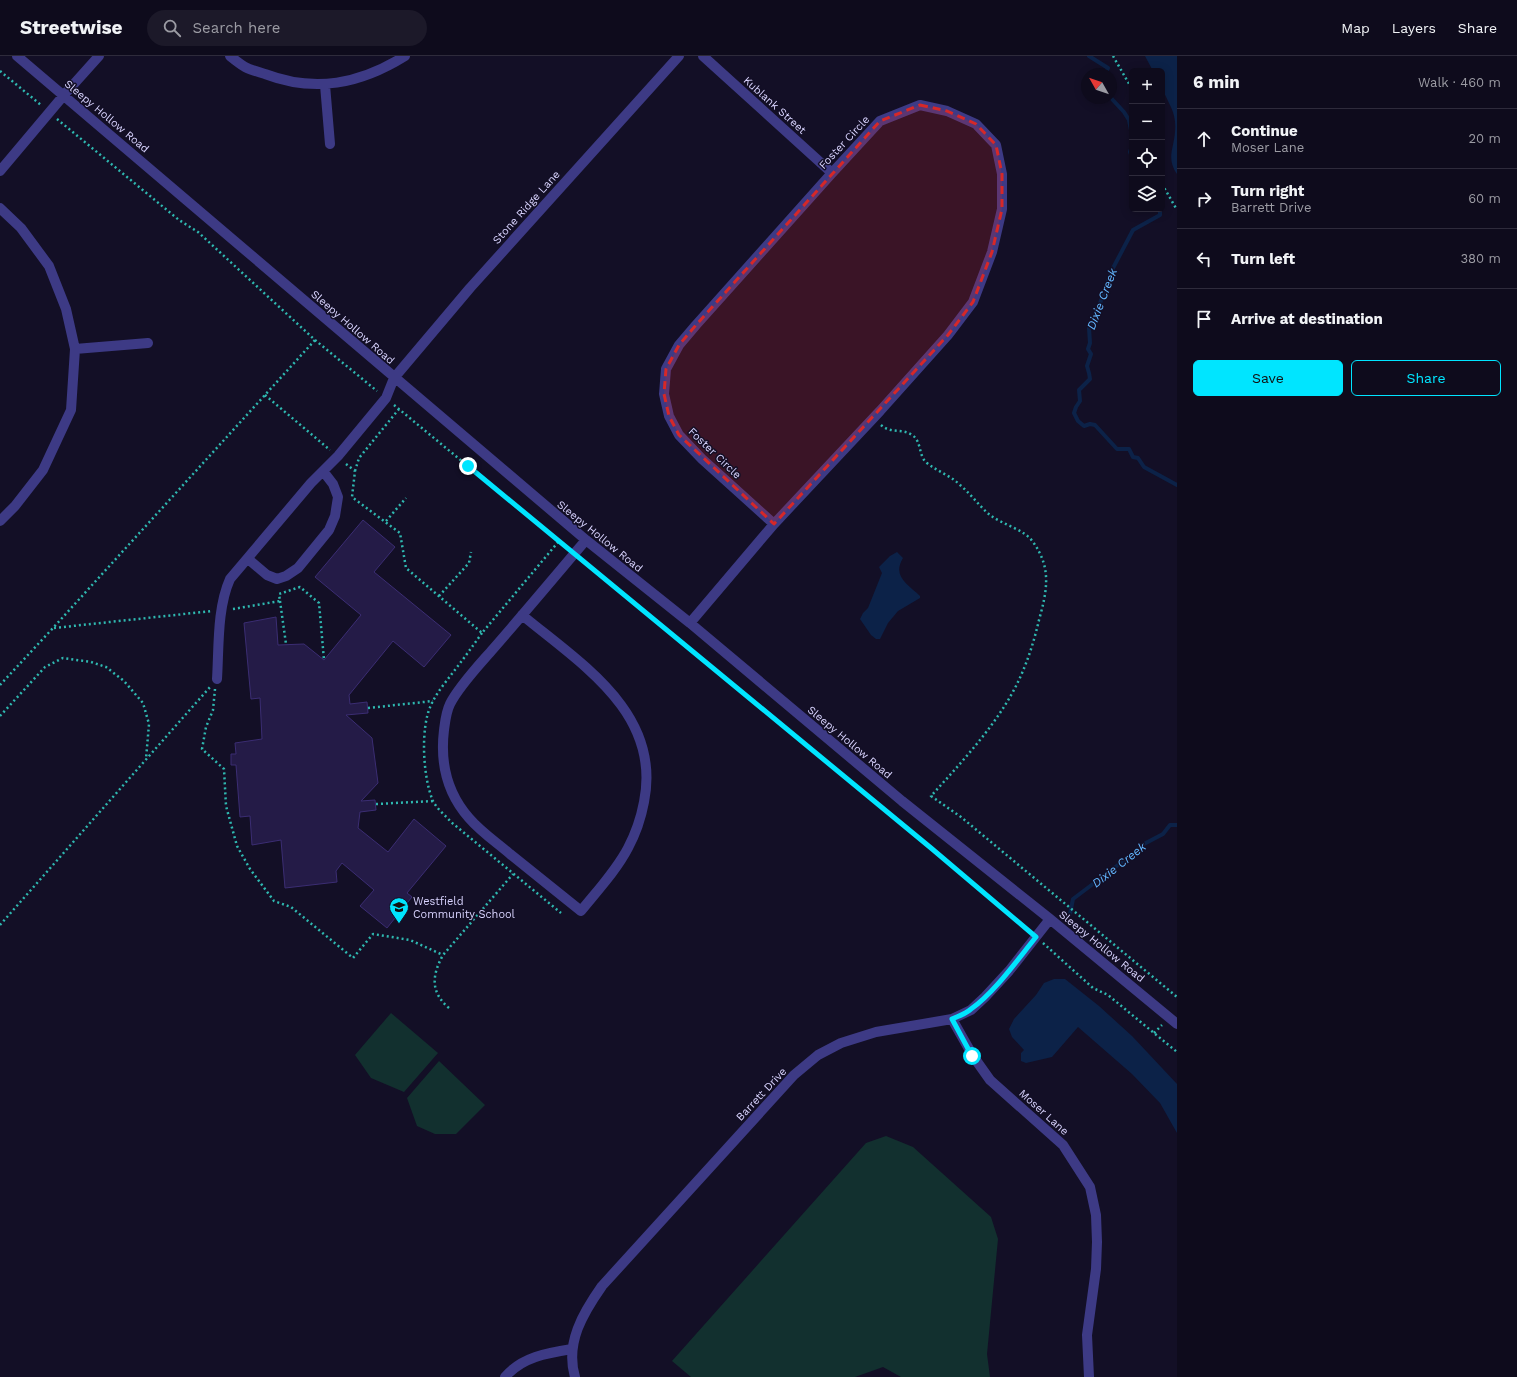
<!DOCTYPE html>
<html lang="en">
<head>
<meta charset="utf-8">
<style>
	body { margin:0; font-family:"Work Sans",sans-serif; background:#1c1929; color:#f1f3f6 }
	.controls { position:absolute; right:12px; top:12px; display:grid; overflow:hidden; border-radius:6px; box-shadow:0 2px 10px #0003 }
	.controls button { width:36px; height:36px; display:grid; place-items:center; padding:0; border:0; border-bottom:1px solid #2e2b3b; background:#0e0b1c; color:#f1f3f6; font:20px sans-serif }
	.compass { position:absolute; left:1081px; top:12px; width:36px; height:36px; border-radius:50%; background:#0e0b1c; box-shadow:0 2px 10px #0003; rotate:310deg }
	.stop { position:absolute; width:12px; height:12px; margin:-9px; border:3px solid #00e5ff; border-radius:50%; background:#fff }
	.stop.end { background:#00e5ff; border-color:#fff; box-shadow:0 1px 4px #0008 }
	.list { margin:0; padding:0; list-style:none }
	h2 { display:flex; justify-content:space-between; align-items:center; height:52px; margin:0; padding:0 16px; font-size:17px }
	h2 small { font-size:13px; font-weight:400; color:#9b9ba3 }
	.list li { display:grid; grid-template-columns:26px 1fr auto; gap:12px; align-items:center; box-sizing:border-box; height:60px; padding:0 16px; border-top:1px solid #2e2b3b }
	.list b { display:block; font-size:15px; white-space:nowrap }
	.list p { margin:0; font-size:13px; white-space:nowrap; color:#9b9ba3 }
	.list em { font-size:13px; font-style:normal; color:#9b9ba3 }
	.actions { display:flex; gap:8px; padding:12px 16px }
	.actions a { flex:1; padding:9px 0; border:1px solid #00e5ff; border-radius:6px; text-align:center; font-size:14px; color:#00e5ff }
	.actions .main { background:#00e5ff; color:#111 }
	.icon { flex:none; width:22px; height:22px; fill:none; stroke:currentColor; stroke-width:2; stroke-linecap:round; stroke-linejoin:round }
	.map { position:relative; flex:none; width:1177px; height:1321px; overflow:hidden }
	header { display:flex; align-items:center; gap:24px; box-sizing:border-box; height:56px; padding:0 20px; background:#0e0b1c; border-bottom:1px solid #2e2b3b }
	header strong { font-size:19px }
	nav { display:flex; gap:22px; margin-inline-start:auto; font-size:14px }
	.search { width:280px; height:36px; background:#1c1929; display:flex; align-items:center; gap:10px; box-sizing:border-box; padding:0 14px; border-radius:22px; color:#9b9ba3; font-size:15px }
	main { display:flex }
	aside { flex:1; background:#0e0b1c }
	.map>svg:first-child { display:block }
</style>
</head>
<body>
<header>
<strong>Streetwise</strong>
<div class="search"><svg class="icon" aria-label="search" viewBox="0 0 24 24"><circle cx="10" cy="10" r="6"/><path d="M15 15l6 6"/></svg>Search here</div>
<nav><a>Map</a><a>Layers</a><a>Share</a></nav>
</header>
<main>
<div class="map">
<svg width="1177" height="1321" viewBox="0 0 1177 1321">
	<rect width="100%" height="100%" fill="#130f26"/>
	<!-- green -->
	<path fill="#12302f" d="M 391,957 L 438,997 L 404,1036 L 371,1022 L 355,999 Z
		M 439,1005 L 485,1049 L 456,1078 L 435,1078 L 417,1070 L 407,1042 Z
		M 886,1080 L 913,1091 L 991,1161 L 998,1183 L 987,1298 L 990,1321 L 901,1321 L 883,1311 L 855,1321 L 691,1321 L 672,1305 L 866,1087 Z"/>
	<!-- water -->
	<path fill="#0c2248" d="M 1145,0 L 1177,0 L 1177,118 C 1166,102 1174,92 1175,76 C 1177,57 1169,49 1163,34 C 1161,29 1162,21 1162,15 L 1153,15 Z
		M 897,496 L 903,502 C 892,520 907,528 920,540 L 920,542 L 898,555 L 888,567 L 880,583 L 876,583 L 871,579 L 860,563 L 863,557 L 868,552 L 882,517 L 879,511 L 890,500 Z
		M 1054,923 L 1065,923 L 1099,950 L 1132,980 L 1177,1028 L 1177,1077 L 1160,1047 L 1132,1018 L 1078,971 L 1052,1001 L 1026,1007 L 1021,1005 L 1021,997 L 1024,994 L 1012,981 L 1009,973 L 1014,963 L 1036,939 L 1044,927 Z"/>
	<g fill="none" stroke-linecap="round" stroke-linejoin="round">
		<!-- stream -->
		<path stroke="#0c2248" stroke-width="4" d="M 1089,0 L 1108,12 L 1105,18
			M 1111,42 L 1124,56 L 1129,64 L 1132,79
			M 1132,90 L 1130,96 L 1132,101
			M 1158,153 L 1160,156 L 1160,159 L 1133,174 L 1112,214 L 1095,261 L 1089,272 L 1090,287 L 1088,293 L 1091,298 L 1087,310 L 1089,317 L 1090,323 L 1079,334 L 1080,345 L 1076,351 L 1074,357 L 1078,365 L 1084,370 L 1090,368 L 1095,369 L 1117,393 L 1129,393 L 1133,401 L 1138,402 L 1144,411 L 1177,429
			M 1070,858 L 1073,843 L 1122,806 L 1136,798 L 1142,789 L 1163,778 L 1170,769 L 1177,769"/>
	</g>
	<!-- building -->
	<path fill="#241b47" stroke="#3b2d73" d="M 363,464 L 395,491 L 374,516 L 451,579 L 424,611 L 393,585 L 349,639 L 350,648 L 367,646 L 368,657 L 346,659 L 372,682 L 378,727 L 361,745 L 375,744 L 376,754 L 360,756 L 358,772 L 388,796 L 414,763 L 446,790 L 407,837 L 412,841 L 387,872 L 360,850 L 374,834 L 342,807 L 336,815 L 337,826 L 285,832 L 281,784 L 252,789 L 250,760 L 240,761 L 236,709 L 231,709 L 231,698 L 236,698 L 235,687 L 262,683 L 260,642 L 251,643 L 244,567 L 276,561 L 278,589 L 304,588 L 324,604 L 361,559 L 315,521 Z"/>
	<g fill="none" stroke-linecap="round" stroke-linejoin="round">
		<!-- path -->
		<path stroke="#2fb8b0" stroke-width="2.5" stroke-dasharray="2 3" stroke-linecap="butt" d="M 1113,0 L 1132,33
			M 0,15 L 41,49
			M 57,63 L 179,164 L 198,176 L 315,284 L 377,335
			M 1162,128 L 1177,154
			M 265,339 L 330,394
			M 394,349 L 567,492
			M 881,369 C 891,378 902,372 912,379 C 922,385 918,400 927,407 C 938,416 950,419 960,429 C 971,438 979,450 990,459 C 1003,469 1024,473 1033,486 C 1052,512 1047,535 1039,564 C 1033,590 1024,617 1010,641 C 989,677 959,709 931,740 L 961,761 L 1177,941
			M 346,408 L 355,415 L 352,441 L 400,477 L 406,512 L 482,577 L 559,485
			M 355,415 L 359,402 L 399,353
			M 386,465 L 406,442
			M 581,504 L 931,792 L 1029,875
			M 439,540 L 469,507 L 471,496
			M 280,545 L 286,588
			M 233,553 L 280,545 L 279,538 L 300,531 L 319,547 L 324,604
			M 54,572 L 212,555
			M 482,577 C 472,591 462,605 451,619 C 444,628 436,638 431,649 C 420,672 423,722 433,745 C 437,753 445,759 451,766 L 561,857
			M 0,629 L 53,572 L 315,284
			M 215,633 L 213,654 L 206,671 L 202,693 L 224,713 L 226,750 L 237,790 L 250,813 L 274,845 L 291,851 L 353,902 L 373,878 L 410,884 L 443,899
			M 368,652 L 433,645
			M 0,660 L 45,611 L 63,602 L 91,606 L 106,611 L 124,625 L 143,647 L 149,668 L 146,703
			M 376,748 L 434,745
			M 0,869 L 210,631
			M 1043,887 L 1093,932 L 1108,939 L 1177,996
			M 449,952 C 430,936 432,919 443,899 L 513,818
			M 1154,977 L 1162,969"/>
		<!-- minor -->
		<path stroke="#3d3a85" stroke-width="10" d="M 17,0 L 586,484 L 690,567 L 902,745 L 1050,863 L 1177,968
			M 230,0 C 235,4 240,8 245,11 C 251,14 258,16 265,18 C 315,37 360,28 405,0
			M 703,0 L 832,117
			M 325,29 L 330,88
			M 0,115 L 64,39 L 99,0
			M 0,152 L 21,172 L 49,210 L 66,253 L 75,293 L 71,354 L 43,414 L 15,450 L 0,465
			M 75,293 L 148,287
			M 248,503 L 267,519 L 277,523 L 286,520 L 298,512 L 329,474 L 335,460 L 338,441 L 333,428 L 323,415
			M 522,559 C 581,608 662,657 644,746 C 641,762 636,777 628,792 C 616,815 597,835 581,855 C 557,836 534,817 510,798 C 496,786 481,776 469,762 C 447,737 440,707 444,674 C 445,666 446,656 450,648 C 459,630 480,608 493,593 C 520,562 547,530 574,498 L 586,484
			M 690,567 L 774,468 L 880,355 L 948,279 L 973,246 L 992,196 L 1002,153 L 1002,118 L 996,89 L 976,68 L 947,55 L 920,49 L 880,65 L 832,117 L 696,269 L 679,289 L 666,313 L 664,338 L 669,360 L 679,379 L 702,403 L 774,468
			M 217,623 C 219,591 217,552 230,523 L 311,427 L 338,400 L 386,342 L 394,322 L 470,232 L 679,0
			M 952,963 L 973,1000 L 990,1024 L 1063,1089 L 1090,1131 L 1096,1159 L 1097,1186 L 1096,1213 L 1087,1279 L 1089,1321
			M 505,1321 C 522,1301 547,1297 572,1293
			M 575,1321 C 565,1287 583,1257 602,1230 L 794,1019 L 818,999 L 841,987 L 876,976 L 952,963 L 971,954 L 985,941 L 1009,915 L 1050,863"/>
	</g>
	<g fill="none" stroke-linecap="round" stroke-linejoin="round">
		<!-- route -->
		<path stroke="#00e5ff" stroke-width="5" d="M 468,410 L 931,792 L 1036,881 C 1018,903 994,937 971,953 C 966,958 958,960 952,963 L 972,1000"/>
	</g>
	<!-- marked area -->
	<path fill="#d62828" fill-opacity="0.2" stroke="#d62828" stroke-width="3" stroke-dasharray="8 5" stroke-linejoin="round" d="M 920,49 L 947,55 L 976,68 L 996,89 L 1002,118 L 1002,153 L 992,196 L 973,246 L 948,279 L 774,468 L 679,379 L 669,360 L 664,338 L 666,313 L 679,289 L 696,269 L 880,65 Z"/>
	<!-- icons -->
	<defs>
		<g id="school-pin" transform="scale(1)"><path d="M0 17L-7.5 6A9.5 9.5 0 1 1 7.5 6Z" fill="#00e5ff" stroke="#130f26"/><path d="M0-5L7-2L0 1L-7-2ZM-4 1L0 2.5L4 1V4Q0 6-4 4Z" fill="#111"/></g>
	</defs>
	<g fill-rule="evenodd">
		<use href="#school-pin" x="399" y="851"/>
	</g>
	<g text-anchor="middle" stroke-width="3" stroke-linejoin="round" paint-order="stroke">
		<!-- street labels -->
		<g font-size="11" fill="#d9d4ff" stroke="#130f26">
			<text transform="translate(775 49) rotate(42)" y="4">Kublank Street</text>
			<text transform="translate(107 60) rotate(40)" y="4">Sleepy Hollow Road</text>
			<text transform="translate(844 86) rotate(-47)" y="4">Foster Circle</text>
			<text transform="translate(526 151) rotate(-48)" y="4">Stone Ridge Lane</text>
			<text transform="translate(353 271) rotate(41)" y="4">Sleepy Hollow Road</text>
			<text transform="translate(715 397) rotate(44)" y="4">Foster Circle</text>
			<text transform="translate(600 480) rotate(39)" y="4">Sleepy Hollow Road</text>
			<text transform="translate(850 686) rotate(40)" y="4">Sleepy Hollow Road</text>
			<text transform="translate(1102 890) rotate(39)" y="4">Sleepy Hollow Road</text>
			<text transform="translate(761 1038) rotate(-47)" y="4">Barrett Drive</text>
			<text transform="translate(1044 1056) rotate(42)" y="4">Moser Lane</text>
		</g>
		<!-- poi labels -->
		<g font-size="11" fill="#d9d4ff" stroke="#130f26" text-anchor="start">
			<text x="413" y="849">Westfield<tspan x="413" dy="13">Community School</tspan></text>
		</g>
		<!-- water labels -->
		<g font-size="12" font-style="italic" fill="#62b6ff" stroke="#130f26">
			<text transform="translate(1102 243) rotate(-69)" y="4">Dixie Creek</text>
			<text transform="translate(1119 809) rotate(-38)" y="4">Dixie Creek</text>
		</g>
	</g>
</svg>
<div class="controls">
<button>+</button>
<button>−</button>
<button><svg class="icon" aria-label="locate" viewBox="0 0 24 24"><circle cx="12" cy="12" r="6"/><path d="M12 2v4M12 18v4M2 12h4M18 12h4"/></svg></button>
<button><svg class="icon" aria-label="layers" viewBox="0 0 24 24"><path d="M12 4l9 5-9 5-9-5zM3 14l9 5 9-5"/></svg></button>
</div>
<svg class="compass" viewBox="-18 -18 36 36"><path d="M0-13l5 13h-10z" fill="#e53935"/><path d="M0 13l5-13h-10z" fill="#9b9ba3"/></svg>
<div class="stop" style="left:972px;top:1000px"></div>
<div class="stop end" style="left:468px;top:410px"></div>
</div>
<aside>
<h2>6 min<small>Walk · 460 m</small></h2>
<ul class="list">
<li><svg class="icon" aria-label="ahead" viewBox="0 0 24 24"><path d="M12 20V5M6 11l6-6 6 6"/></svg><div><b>Continue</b><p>Moser Lane</p></div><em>20 m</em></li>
<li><svg class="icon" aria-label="right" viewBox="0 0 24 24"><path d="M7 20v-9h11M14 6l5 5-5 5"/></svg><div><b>Turn right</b><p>Barrett Drive</p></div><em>60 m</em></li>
<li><svg class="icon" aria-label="left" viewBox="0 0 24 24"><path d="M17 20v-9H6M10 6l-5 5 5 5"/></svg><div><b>Turn left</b></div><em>380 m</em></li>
<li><svg class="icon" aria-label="arrive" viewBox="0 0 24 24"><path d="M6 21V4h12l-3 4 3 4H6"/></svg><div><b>Arrive at destination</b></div></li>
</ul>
<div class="actions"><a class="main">Save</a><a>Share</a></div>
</aside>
</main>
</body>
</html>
